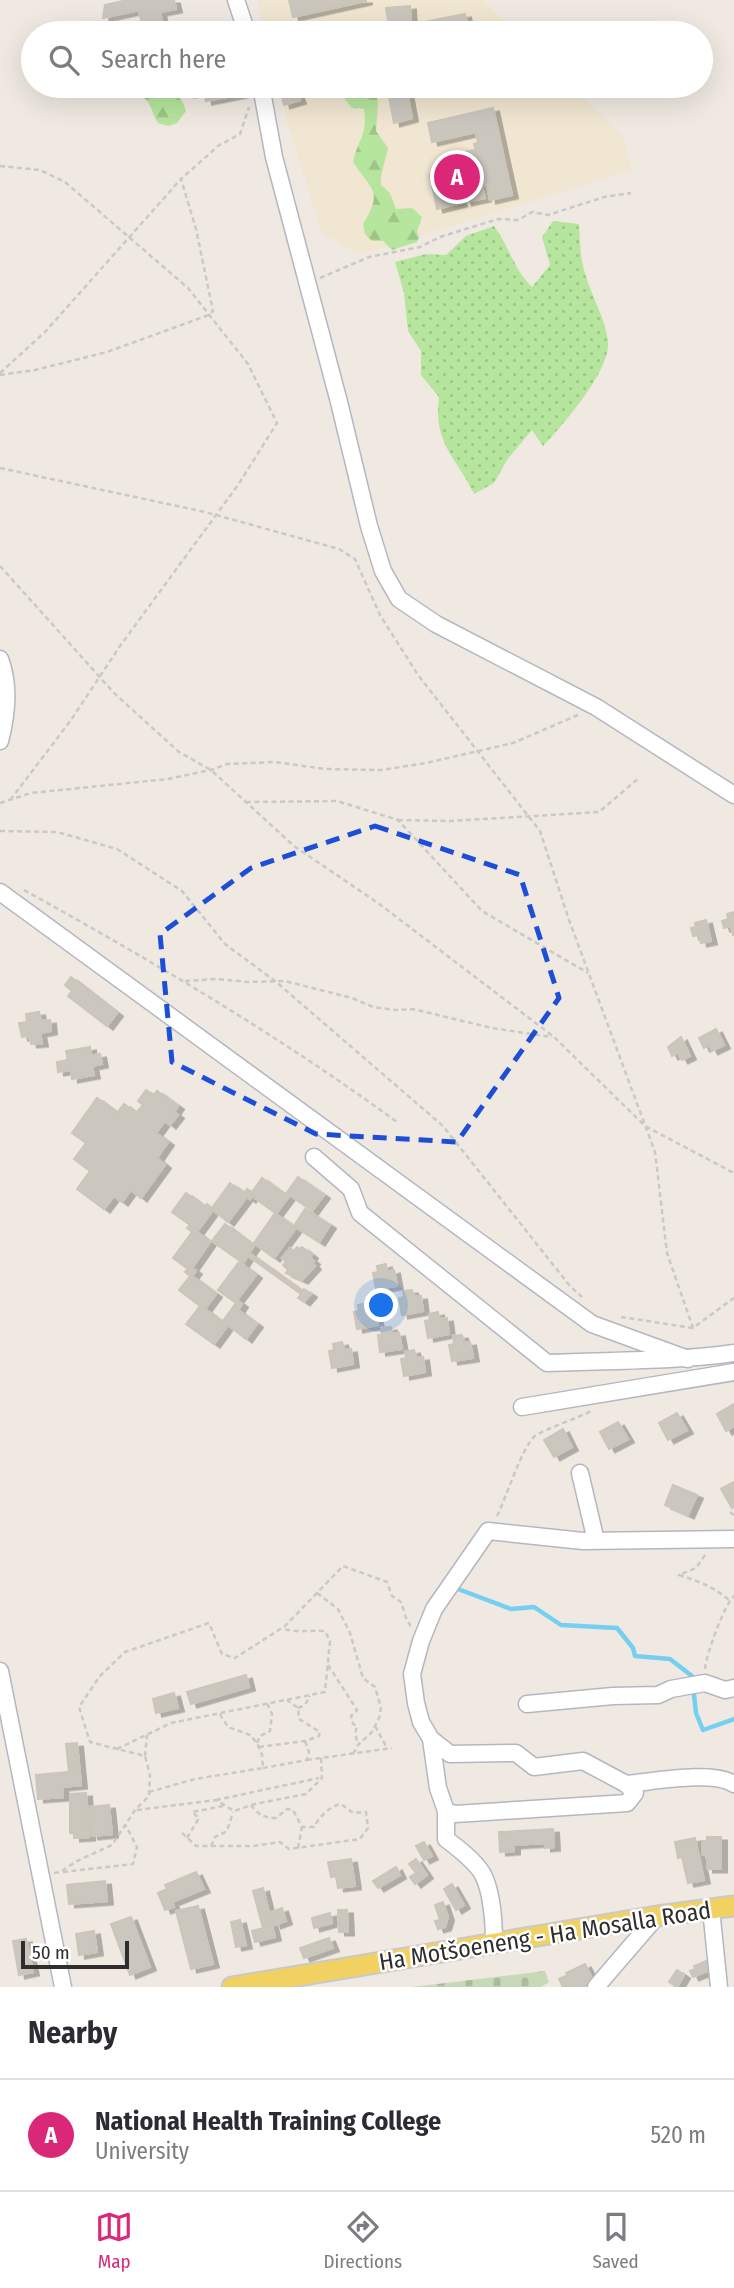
<!DOCTYPE html>
<html lang="en">
<head>
<meta charset="utf-8">
<style>
	body { margin:0; font-family:"Fira Sans Condensed",sans-serif; background:#f2f2f3; color:#2b2b33 }
	.scale { position:absolute; left:21px; bottom:18px; width:108px; box-sizing:border-box; padding-left:7px; border:4px solid #2e2e2e; border-top:0; font-size:19px; line-height:24px; white-space:nowrap; color:#2e2e2e; -webkit-text-stroke:5px #fff; paint-order:stroke }
	.you { position:absolute; left:382px; top:1306px; width:24px; height:24px; margin:-18px; border:5px solid #fff; border-radius:50%; background:#1a73e8; box-shadow:0 0 0 10px #1a73e833 }
	.badge { display:grid; place-items:center; width:46px; height:46px; border-radius:50%; background:#db2777; color:#fff; font-size:23px; font-weight:700 }
	.pin { position:absolute; translate:-50% -50%; border:4px solid #fff; box-shadow:0 2px 7px #0006 }
	.list { margin:0; padding:0; list-style:none }
	h2 { display:flex; justify-content:space-between; align-items:center; height:91px; margin:0; padding:0 28px; font-size:30px }
	h2 small { font-size:23px; font-weight:400; color:#7c7c81 }
	.list li { display:grid; grid-template-columns:46px 1fr auto; gap:21px; align-items:center; box-sizing:border-box; height:112px; padding:0 28px; border-top:2px solid #e1e1e2 }
	.list b { display:block; font-size:26px; white-space:nowrap }
	.list p { margin:0; font-size:23px; white-space:nowrap; color:#7c7c81 }
	.list em { font-size:23px; font-style:normal; color:#7c7c81 }
	.icon { flex:none; width:38px; height:38px; fill:none; stroke:currentColor; stroke-width:2; stroke-linecap:round; stroke-linejoin:round }
	.map { position:relative; flex:none; width:734px; height:1987px; overflow:hidden }
	.search { position:absolute; background:#fff; box-shadow:0 7px 28px #0002; left:21px; right:21px; top:21px; height:77px; display:flex; align-items:center; gap:18px; box-sizing:border-box; padding:0 24px; border-radius:38px; color:#7c7c81; font-size:26px }
	.sheet { height:203px; background:#fff }
	nav { display:flex; justify-content:space-around; align-items:center; box-sizing:border-box; height:98px; border-top:2px solid #e1e1e2; background:#fff; font-size:19px; color:#7c7c81 }
	nav a { display:grid; justify-items:center; gap:4px }
	nav .on { color:#db2777 }
	.map>svg:first-child { display:block }
</style>
</head>
<body>
<div class="map">
<svg width="734" height="1987" viewBox="0 0 734 1987">
	<defs>
		<pattern id="grass-dots" width="8" height="8" patternUnits="userSpaceOnUse" patternTransform="scale(1.75)"><rect width="8" height="8" fill="#b6e59e"/><path d="M2 2h.1M6 6h.1" fill="none" stroke="#9dc588" stroke-width="1.8" stroke-linecap="round"/></pattern>
		<pattern id="forest-firs" width="22" height="20" patternUnits="userSpaceOnUse" patternTransform="scale(1.75)"><rect width="22" height="20" fill="#b6e59e"/><path d="M5 1l3.5 6h-7zM16 11l3.5 6h-7z" fill="#9dc588"/></pattern>
		<pattern id="cemetery-stones" width="16" height="16" patternUnits="userSpaceOnUse" patternTransform="scale(1.75)"><rect width="16" height="16" fill="#c8d9b8"/><path d="M2 7V4a2 2 0 0 1 4 0v3zM10 15v-3a2 2 0 0 1 4 0v3z" fill="#acbb9e"/></pattern>
		<filter id="shadow"><feDropShadow dx="6" dy="3.5" stdDeviation="0" flood-color="#0004"/></filter>
	</defs>
	<rect width="100%" height="100%" fill="#efe9e1"/>
	<!-- education -->
	<path fill="#f0e6d1" d="M 257,0 L 483,0 L 517,33 L 265,33 Z
		M 279,86 L 571,86 L 623,136 L 631,170 L 359,255 L 322,233 L 292,138 Z"/>
	<!-- grass -->
	<path fill="url(#grass-dots)" d="M 553,221 L 579,224 C 580,241 580,258 585,273 C 591,296 605,317 608,341 C 611,370 563,425 543,446 L 532,430 L 507,460 L 494,483 L 474,494 C 456,456 433,444 439,397 L 421,375 L 421,351 L 408,331 L 404,293 L 395,262 L 426,254 L 446,255 L 466,236 L 494,226 C 509,246 514,270 532,287 L 550,265 L 542,237 Z"/>
	<!-- forest -->
	<path fill="url(#forest-firs)" d="M 126,86 C 151,86 178,81 186,111 L 177,123 L 168,126 L 158,123 C 148,106 153,98 132,94 Z
		M 311,86 L 375,86 L 378,104 L 376,131 L 388,148 C 386,161 380,171 381,185 L 390,193 L 396,209 L 412,208 L 422,217 L 417,232 L 419,238 L 417,242 L 392,250 L 383,241 L 372,241 L 365,234 L 363,224 C 384,190 371,190 353,162 C 358,139 368,135 364,109 L 352,108 L 340,93 L 330,88 L 319,91 Z"/>
	<!-- cemetery -->
	<path fill="url(#cemetery-stones)" d="M 545,1971 L 549,1982 L 541,1987 L 412,1987 Z"/>
	<g fill="none" stroke-linecap="round" stroke-linejoin="round">
		<!-- stream -->
		<path stroke="#75cff0" stroke-width="4.5" d="M 458,1589 L 511,1609 L 534,1607 L 561,1625 L 617,1628 L 633,1648 L 635,1656 L 670,1659 L 692,1676 L 696,1713 L 703,1730 L 734,1719"/>
	</g>
	<!-- building -->
	<path fill="#cbc7bf" stroke="#cbc5ba" stroke-width="2" filter="url(#shadow)" d="M 127,0 L 174,0 L 176,9 L 160,12 L 163,26 L 143,30 L 139,10 L 103,18 L 105,5 Z
		M 289,0 L 366,0 L 366,1 L 293,17 Z
		M 410,6 L 411,23 L 397,28 L 397,24 L 392,25 L 391,19 L 388,20 L 386,8 Z
		M 465,14 L 469,33 L 406,33 L 404,26 Z
		M 186,86 L 240,86 L 242,94 L 206,101 L 204,91 L 188,94 Z
		M 387,86 L 406,86 L 412,118 L 394,123 Z
		M 297,92 L 300,100 L 284,105 L 282,96 Z
		M 493,108 L 512,195 L 490,200 L 487,185 L 482,186 L 485,198 L 466,202 L 463,192 L 458,193 L 461,203 L 437,209 L 430,175 L 482,163 L 480,156 L 479,161 L 474,144 L 478,143 L 476,132 L 432,142 L 428,123 Z
		M 475,150 L 479,161 L 448,170 L 445,156 Z
		M 734,912 L 734,935 L 733,935 L 731,926 L 724,928 L 722,921 L 728,919 L 727,914 Z
		M 706,920 L 711,941 L 701,943 L 699,935 L 693,936 L 691,928 L 696,927 L 695,923 Z
		M 71,977 L 117,1013 L 107,1026 L 68,996 L 72,991 L 65,985 Z
		M 39,1012 L 41,1021 L 50,1020 L 51,1031 L 40,1033 L 42,1043 L 31,1044 L 29,1036 L 22,1037 L 19,1023 L 27,1022 L 26,1014 Z
		M 716,1029 L 724,1045 L 712,1051 L 709,1045 L 704,1048 L 699,1038 Z
		M 681,1037 L 690,1056 L 682,1060 L 678,1053 L 672,1056 L 668,1047 Z
		M 90,1047 L 91,1056 L 100,1054 L 102,1064 L 92,1066 L 94,1075 L 72,1079 L 71,1070 L 58,1072 L 57,1062 L 68,1060 L 66,1051 Z
		M 146,1090 L 154,1095 L 157,1091 L 178,1106 L 174,1112 L 178,1115 L 170,1125 L 165,1121 L 156,1133 L 168,1142 L 157,1158 L 165,1165 L 141,1198 L 131,1190 L 122,1202 L 114,1196 L 104,1209 L 77,1189 L 90,1171 L 74,1159 L 86,1143 L 72,1133 L 97,1098 L 117,1113 L 124,1104 L 136,1113 L 143,1105 L 138,1101 Z
		M 298,1177 L 324,1195 L 312,1211 L 290,1195 L 276,1214 L 296,1228 L 274,1258 L 254,1243 L 275,1213 L 252,1196 L 250,1199 L 247,1197 L 228,1222 L 213,1210 L 197,1232 L 210,1242 L 192,1268 L 196,1271 L 192,1276 L 216,1294 L 205,1309 L 222,1322 L 236,1303 L 218,1290 L 239,1262 L 256,1275 L 237,1300 L 242,1304 L 238,1310 L 257,1324 L 246,1339 L 228,1325 L 214,1344 L 186,1324 L 200,1306 L 179,1290 L 190,1276 L 185,1272 L 188,1269 L 173,1258 L 192,1232 L 187,1228 L 190,1225 L 172,1212 L 186,1193 L 205,1207 L 207,1204 L 212,1208 L 230,1183 L 245,1193 L 247,1189 L 252,1192 L 262,1178 L 285,1195 Z
		M 305,1209 L 330,1225 L 319,1242 L 294,1226 Z
		M 225,1224 L 254,1246 L 249,1253 L 302,1291 L 304,1289 L 311,1294 L 304,1302 L 298,1298 L 301,1294 L 248,1256 L 243,1263 L 212,1241 Z
		M 297,1247 L 300,1249 L 302,1247 L 312,1255 L 310,1258 L 314,1261 L 312,1263 L 315,1266 L 302,1280 L 286,1273 L 288,1270 L 283,1265 L 286,1261 L 282,1258 L 290,1248 L 294,1251 Z
		M 386,1264 L 387,1272 L 394,1270 L 397,1286 L 376,1289 L 373,1273 L 378,1272 L 377,1266 Z
		M 412,1290 L 414,1297 L 421,1296 L 423,1311 L 402,1315 L 399,1298 L 404,1297 L 403,1291 Z
		M 367,1303 L 368,1310 L 375,1309 L 378,1325 L 357,1329 L 354,1312 L 359,1311 L 358,1305 Z
		M 438,1312 L 439,1319 L 447,1318 L 449,1334 L 428,1338 L 425,1321 L 430,1320 L 429,1314 Z
		M 391,1327 L 392,1334 L 399,1333 L 402,1349 L 380,1352 L 378,1335 L 382,1335 L 381,1328 Z
		M 462,1335 L 464,1343 L 470,1342 L 473,1358 L 452,1361 L 449,1345 L 454,1344 L 453,1336 Z
		M 342,1342 L 344,1350 L 351,1349 L 353,1364 L 332,1368 L 329,1351 L 334,1350 L 333,1344 Z
		M 414,1350 L 416,1358 L 423,1357 L 425,1372 L 404,1376 L 401,1359 L 406,1358 L 405,1352 Z
		M 734,1404 L 734,1426 L 726,1431 L 717,1414 Z
		M 677,1413 L 687,1430 L 668,1440 L 659,1423 Z
		M 618,1422 L 628,1439 L 609,1449 L 600,1432 Z
		M 563,1429 L 572,1447 L 554,1457 L 544,1440 Z
		M 734,1482 L 734,1506 L 732,1508 L 721,1489 Z
		M 673,1485 L 697,1495 L 688,1515 L 665,1505 Z
		M 246,1675 L 249,1687 L 191,1704 L 187,1692 Z
		M 174,1693 L 178,1708 L 156,1713 L 153,1699 Z
		M 77,1743 L 81,1785 L 62,1787 L 63,1797 L 38,1799 L 36,1775 L 69,1772 L 66,1744 Z
		M 86,1793 L 89,1837 L 74,1838 L 74,1833 L 70,1833 L 70,1794 Z
		M 109,1805 L 112,1834 L 92,1836 L 89,1807 Z
		M 553,1829 L 554,1847 L 545,1848 L 545,1843 L 514,1845 L 514,1851 L 500,1852 L 499,1832 Z
		M 707,1837 L 721,1837 L 721,1869 L 707,1869 L 707,1855 L 702,1855 L 702,1841 L 707,1841 Z
		M 695,1838 L 704,1880 L 688,1883 L 682,1857 L 678,1858 L 675,1842 Z
		M 424,1842 L 432,1856 L 424,1860 L 416,1846 Z
		M 351,1859 L 355,1886 L 338,1888 L 336,1876 L 331,1877 L 328,1862 Z
		M 416,1859 L 427,1875 L 415,1884 L 410,1877 L 416,1873 L 409,1864 Z
		M 396,1867 L 400,1875 L 378,1888 L 373,1881 Z
		M 196,1872 L 204,1889 L 172,1902 L 174,1907 L 165,1910 L 158,1893 L 167,1889 L 165,1885 Z
		M 105,1881 L 107,1901 L 69,1904 L 67,1885 Z
		M 452,1884 L 464,1905 L 456,1910 L 444,1889 Z
		M 263,1888 L 275,1937 L 255,1942 L 252,1931 L 263,1928 L 253,1891 Z
		M 443,1902 L 448,1917 L 445,1927 L 438,1929 L 435,1921 L 440,1920 L 435,1905 Z
		M 198,1906 L 213,1964 L 191,1969 L 176,1911 Z
		M 282,1908 L 286,1921 L 275,1925 L 271,1912 Z
		M 338,1910 L 347,1910 L 348,1932 L 339,1932 Z
		M 330,1913 L 332,1923 L 314,1928 L 312,1918 Z
		M 131,1917 L 150,1967 L 130,1975 L 111,1924 Z
		M 240,1920 L 246,1945 L 236,1947 L 231,1922 Z
		M 94,1931 L 97,1952 L 79,1955 L 76,1934 Z
		M 329,1938 L 333,1948 L 304,1958 L 300,1948 Z
		M 26,1939 L 33,1972 L 19,1975 L 13,1941 Z
		M 706,1961 L 710,1970 L 693,1977 L 690,1971 L 695,1969 L 694,1966 Z
		M 585,1964 L 595,1985 L 563,1987 L 559,1979 L 568,1975 L 566,1973 Z
		M 677,1970 L 684,1975 L 677,1987 L 669,1982 Z"/>
	<g fill="none" stroke-linecap="round" stroke-linejoin="round">
		<!-- minor casing -->
		<g stroke="#b4b7c1" stroke-width="19">
			<path id="minor" d="M 236,0 L 247,33
				M 261,86 L 274,157 L 339,402 L 369,526 L 383,571 L 399,599 L 436,624 L 596,707 L 734,795
				M 0,659 C 10,685 7,714 0,741
				M 0,892 L 592,1324 L 688,1359
				M 314,1157 L 351,1189 L 360,1213 L 547,1363 C 609,1360 672,1362 734,1353
				M 522,1407 L 734,1372
				M 580,1473 L 596,1541
				M 0,1671 L 63,1987
				M 527,1704 L 613,1696 L 658,1695 L 671,1689 L 705,1683 L 725,1690 L 734,1688
				M 431,1739 L 438,1788 L 446,1811 L 455,1814 L 627,1803 L 635,1793 L 626,1784 L 583,1761 L 534,1767 L 516,1753 L 450,1754 L 431,1739 L 421,1722 L 416,1703 L 412,1674 L 421,1641 L 434,1609 L 488,1531 L 583,1541 L 734,1539
				M 626,1784 C 652,1782 712,1770 734,1784
				M 446,1811 L 446,1839 C 458,1848 474,1860 482,1873 C 492,1890 494,1924 494,1944
				M 711,1909 L 719,1987
				M 596,1987 L 657,1916"/>
		</g>
		<!-- major casing -->
		<g stroke="#c9c9c9" stroke-width="23">
			<path id="major" d="M 232,1987 L 657,1916 L 734,1906"/>
		</g>
		<!-- path -->
		<path stroke="#c9c9c9" stroke-width="2.5" stroke-dasharray="5 3.5" stroke-linecap="butt" d="M 0,166 L 40,170 L 65,182 L 188,288 L 248,364 L 277,423 L 238,485 L 120,646 L 71,720 L 11,799
			M 320,278 L 369,257 L 420,247 L 440,237 L 498,219 L 518,220 L 532,212 L 548,215 L 604,197 L 631,193
			M 0,373 L 45,332 L 181,179
			M 0,375 L 35,370 L 107,352 L 209,315 L 213,311 L 196,229 L 181,179 L 218,146 L 240,134 L 249,107
			M 0,468 L 205,512 L 339,549 L 355,559 L 380,615 L 418,675 L 540,831 L 569,920 L 655,1152 L 667,1253 L 693,1328
			M 0,566 L 114,693 L 179,752 L 211,770 L 294,846 L 378,903 L 554,1037 L 645,1126 L 734,1173
			M 246,802 L 337,801 L 398,820 L 482,911 L 588,973
			M 0,803 L 31,793 L 168,779 L 211,770 L 227,764 L 275,762 L 325,769 L 381,770 L 426,763 L 513,743 L 578,715
			M 398,820 L 451,821 L 599,812 L 640,777
			M 0,831 L 57,832 L 117,849 L 182,891 L 225,944 L 275,981 L 443,1126 L 570,1286 L 582,1297
			M 24,890 C 152,961 278,1035 397,1122
			M 185,981 L 216,979 L 248,982 L 285,981 L 352,998 L 373,1007 L 396,1010 L 413,1009 L 492,1028 L 552,1037
			M 621,1317 L 693,1328 L 734,1298
			M 730,1512 L 734,1515
			M 497,1516 C 506,1498 522,1447 535,1436 C 545,1429 578,1418 591,1411
			M 705,1555 L 696,1568 L 679,1575 C 698,1581 714,1587 729,1600
			M 317,1593 L 338,1609 L 350,1633 L 363,1678 L 375,1687 L 381,1708 L 379,1718 L 372,1732 L 358,1745 L 353,1754
			M 328,1665 L 357,1710 L 351,1716 L 353,1724 L 357,1726 L 355,1734 L 358,1744
			M 705,1669 C 706,1655 724,1605 734,1596
			M 298,1708 L 305,1705 L 310,1696
			M 375,1726 L 387,1748
			M 257,1743 L 260,1736 L 270,1731 L 272,1714 L 267,1703
			M 259,1747 L 305,1741 L 319,1736 L 320,1732 L 299,1719 L 298,1708 L 287,1700
			M 117,1749 L 171,1723 L 325,1692 L 330,1641 L 325,1631 C 308,1630 301,1633 283,1629
			M 145,1756 L 147,1735
			M 307,1760 L 392,1748
			M 263,1768 L 307,1760 L 309,1752 L 305,1741
			M 149,1792 L 195,1779 L 263,1768 L 262,1755 L 257,1743 L 250,1735 L 228,1727 L 219,1713
			M 216,1800 L 319,1778
			M 137,1810 L 216,1800 L 234,1811 L 255,1804 L 306,1794 L 322,1778 L 321,1758
			M 182,1833 L 196,1846 L 254,1846 L 280,1842 L 289,1849 L 360,1839 L 368,1828 L 366,1812 L 353,1813 L 341,1804 C 330,1806 319,1817 314,1827 L 302,1827 L 293,1810 L 287,1809 L 276,1818 C 263,1818 258,1814 251,1805
			M 187,1838 L 199,1818 L 192,1812 L 223,1806
			M 211,1846 L 215,1837 L 227,1831 L 233,1812
			M 298,1848 L 302,1827
			M 63,1872 L 133,1864 L 137,1847 L 126,1826
			M 54,1873 L 60,1872 L 77,1861 L 112,1845 L 135,1810 L 149,1796 L 150,1775 L 145,1756 L 90,1742 L 79,1707 L 100,1676 L 125,1652 L 209,1623 L 222,1654 L 235,1658 L 285,1626 L 343,1566 L 387,1582 L 392,1596 L 401,1602 L 406,1618 L 411,1627"/>
		<!-- minor -->
		<use href="#minor" stroke="#fff" stroke-width="16"/>
		<!-- major -->
		<use href="#major" stroke="#f2d163" stroke-width="19"/>
	</g>
	<!-- marked area -->
	<path fill="none" stroke="#1d4ed8" stroke-width="5" stroke-dasharray="14 9" stroke-linejoin="round" d="M 375,826 L 520,875 L 559,998 L 457,1142 L 316,1134 L 172,1062 L 160,934 L 251,868 Z"/>
	<g text-anchor="middle" stroke-width="5" stroke-linejoin="round" paint-order="stroke">
		<!-- street labels -->
		<g font-size="24" fill="#2e2e2e" stroke="#fff">
			<text transform="translate(545 1936) rotate(-9)" y="8">Ha Motšoeneng - Ha Mosalla Road</text>
		</g>
	</g>
</svg>
<div class="scale">50 m</div>
<div class="you"></div>
<div class="pin badge" style="left:457px;top:177px">A</div>
<div class="search"><svg class="icon" aria-label="search" viewBox="0 0 24 24"><circle cx="10" cy="10" r="6"/><path d="M15 15l6 6"/></svg>Search here</div>
</div>
<section class="sheet">
<h2>Nearby<small></small></h2>
<ul class="list">
<li><span class="badge">A</span><div><b>National Health Training College</b><p>University</p></div><em>520 m</em></li>
</ul>
</section>
<nav>
<a class="on"><svg class="icon" aria-label="map" viewBox="0 0 24 24"><path d="M3 6l6-2 6 2 6-2v14l-6 2-6-2-6 2zM9 4v14M15 6v14"/></svg>Map</a>
<a><svg class="icon" aria-label="directions" viewBox="0 0 24 24"><path d="M12 3l9 9-9 9-9-9zM9 14v-3h6M13 9l2 2-2 2"/></svg>Directions</a>
<a><svg class="icon" aria-label="saved" viewBox="0 0 24 24"><path d="M7 4h10v16l-5-4-5 4z"/></svg>Saved</a>
</nav>
</body>
</html>
